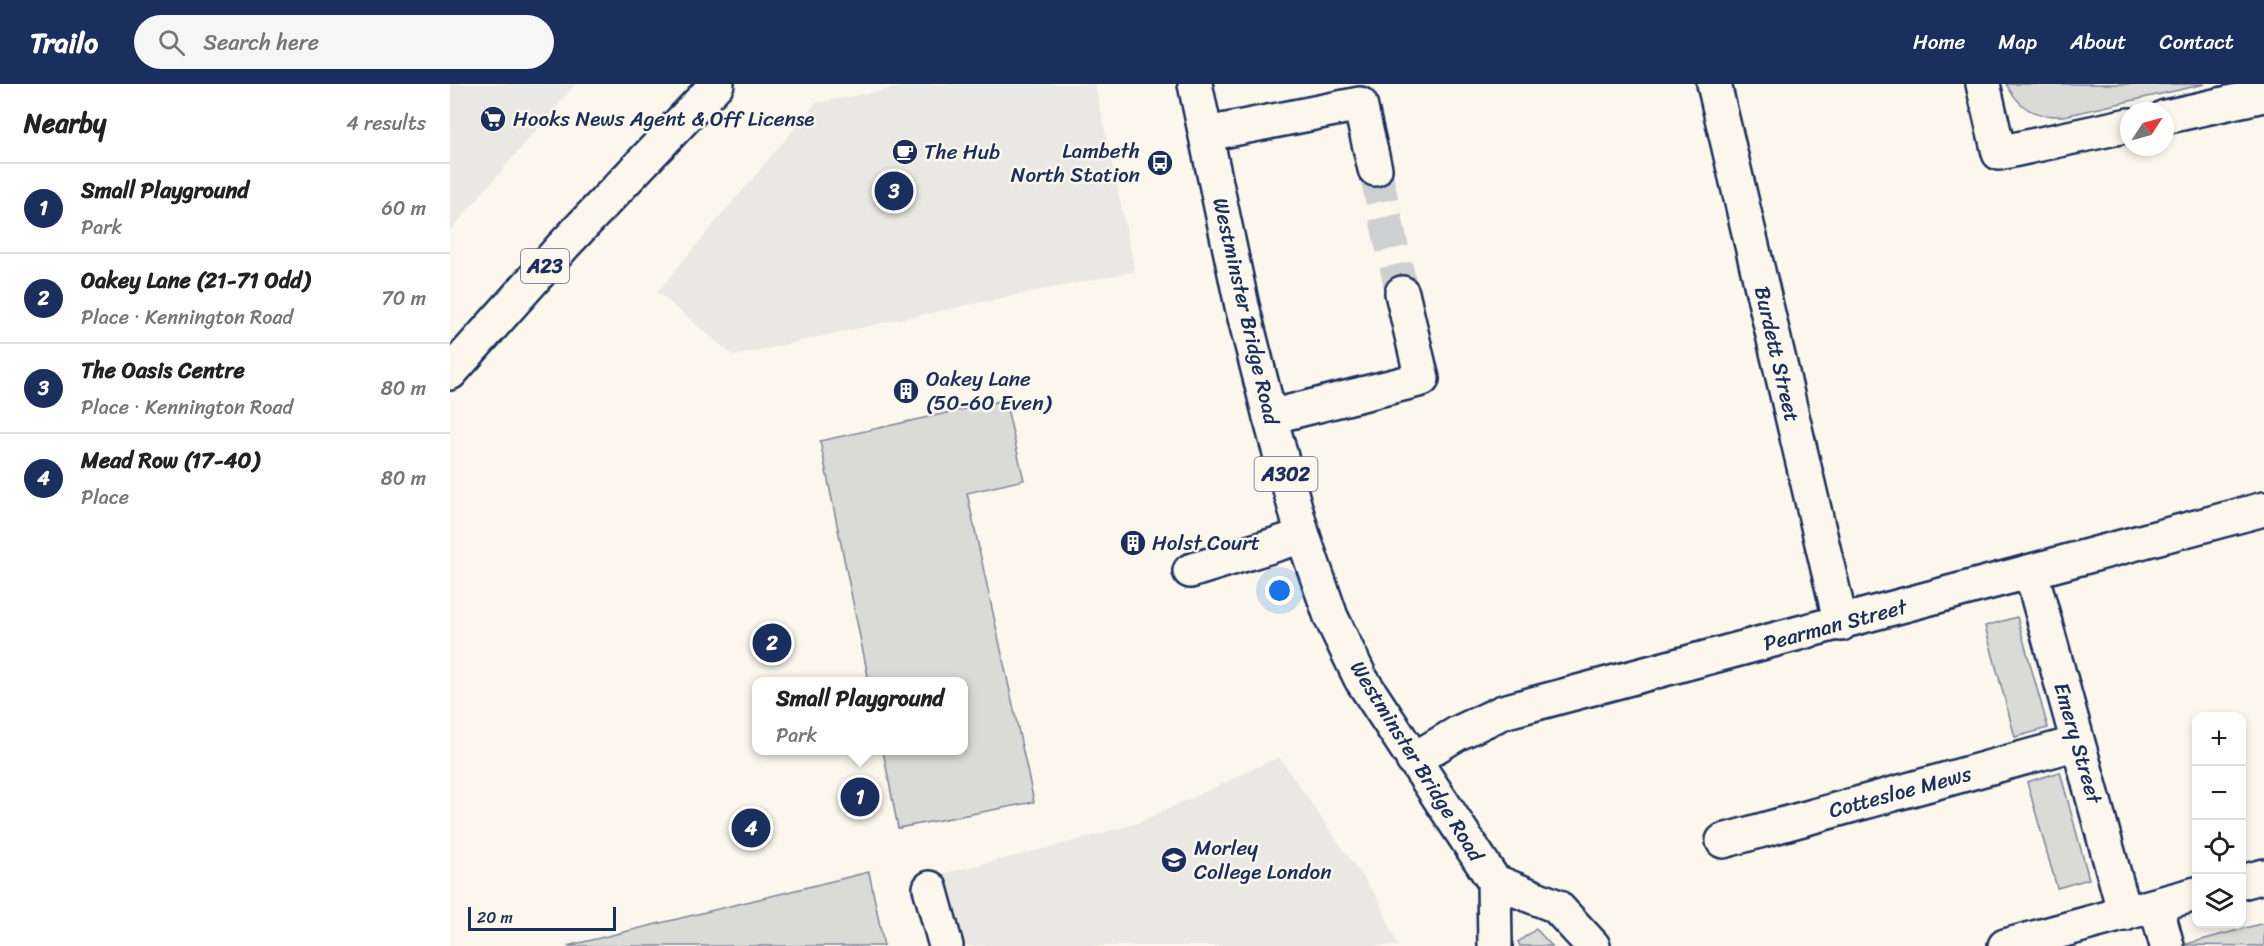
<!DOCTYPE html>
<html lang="en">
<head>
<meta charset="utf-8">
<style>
	body { margin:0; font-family:Sriracha,sans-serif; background:#f6f6f6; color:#222 }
	.controls { position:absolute; right:18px; bottom:18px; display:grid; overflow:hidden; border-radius:12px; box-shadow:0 3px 9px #0003 }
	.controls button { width:54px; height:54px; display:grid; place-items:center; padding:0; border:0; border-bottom:2px solid #e0e0e0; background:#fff; color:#222; font:30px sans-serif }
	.compass { position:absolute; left:1670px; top:18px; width:54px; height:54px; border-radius:50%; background:#fff; box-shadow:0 3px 9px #0003; rotate:54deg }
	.scale { position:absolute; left:18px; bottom:15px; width:148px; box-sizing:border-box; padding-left:6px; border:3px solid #1b2f5e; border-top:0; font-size:16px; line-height:21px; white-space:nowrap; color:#1b2f5e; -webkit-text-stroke:4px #fbf7ec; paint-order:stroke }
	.you { position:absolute; left:830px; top:507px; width:21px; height:21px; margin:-15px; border:4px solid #fff; border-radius:50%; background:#1a73e8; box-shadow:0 0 0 9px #1a73e833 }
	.badge { display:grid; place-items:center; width:39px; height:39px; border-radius:50%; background:#1b2f5e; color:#fff; font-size:20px; font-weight:700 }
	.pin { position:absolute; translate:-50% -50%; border:3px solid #fff; box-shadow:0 2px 6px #0006 }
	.popup { position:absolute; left:302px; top:593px; width:216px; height:78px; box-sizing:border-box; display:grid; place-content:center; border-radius:12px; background:#fff; filter:drop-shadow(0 2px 4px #0005); font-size:20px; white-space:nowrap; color:#767676 }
	.popup b { font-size:22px; color:#222 }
	.popup::after { content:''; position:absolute; left:50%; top:100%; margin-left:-12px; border:12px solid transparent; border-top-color:#fff }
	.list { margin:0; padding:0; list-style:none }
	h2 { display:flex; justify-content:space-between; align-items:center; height:78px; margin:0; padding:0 24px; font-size:26px }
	h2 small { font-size:20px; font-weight:400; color:#767676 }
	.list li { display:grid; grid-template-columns:39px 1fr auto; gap:18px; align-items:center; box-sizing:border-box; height:90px; padding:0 24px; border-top:2px solid #e0e0e0 }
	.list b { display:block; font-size:22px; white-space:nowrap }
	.list p { margin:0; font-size:20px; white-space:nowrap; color:#767676 }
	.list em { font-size:20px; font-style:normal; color:#767676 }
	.icon { flex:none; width:33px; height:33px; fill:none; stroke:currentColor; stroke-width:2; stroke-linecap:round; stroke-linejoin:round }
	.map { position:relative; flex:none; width:1814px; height:862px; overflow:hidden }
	header { display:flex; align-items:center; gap:36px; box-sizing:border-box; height:84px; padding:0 30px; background:#1b2f5e; color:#fff }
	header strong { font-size:28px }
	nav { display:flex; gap:33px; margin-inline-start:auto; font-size:21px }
	.search { width:420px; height:54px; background:#f6f6f6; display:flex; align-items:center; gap:15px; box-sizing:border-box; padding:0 21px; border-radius:33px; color:#767676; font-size:22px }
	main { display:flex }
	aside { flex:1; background:#fff }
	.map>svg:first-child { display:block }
</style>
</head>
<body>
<header>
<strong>Trailo</strong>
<div class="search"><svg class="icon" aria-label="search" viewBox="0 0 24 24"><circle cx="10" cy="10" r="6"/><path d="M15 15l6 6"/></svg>Search here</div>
<nav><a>Home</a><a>Map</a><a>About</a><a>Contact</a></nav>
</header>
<main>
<aside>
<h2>Nearby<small>4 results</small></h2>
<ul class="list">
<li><span class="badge">1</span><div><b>Small Playground</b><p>Park</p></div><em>60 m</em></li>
<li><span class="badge">2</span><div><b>Oakey Lane (21-71 Odd)</b><p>Place · Kennington Road</p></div><em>70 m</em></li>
<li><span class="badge">3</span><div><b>The Oasis Centre</b><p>Place · Kennington Road</p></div><em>80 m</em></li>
<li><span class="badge">4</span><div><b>Mead Row (17-40)</b><p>Place</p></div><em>80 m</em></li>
</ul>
</aside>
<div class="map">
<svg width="1814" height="862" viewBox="0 0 1814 862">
	<rect width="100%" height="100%" fill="#fbf7ec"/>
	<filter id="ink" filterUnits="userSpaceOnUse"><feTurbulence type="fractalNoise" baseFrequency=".0167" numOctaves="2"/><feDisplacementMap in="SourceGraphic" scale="12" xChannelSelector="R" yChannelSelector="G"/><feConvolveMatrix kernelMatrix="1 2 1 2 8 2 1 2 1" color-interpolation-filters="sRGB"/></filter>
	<g filter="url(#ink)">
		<!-- built -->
		<path fill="#eae8e2" d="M 0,0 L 126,0 L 0,147 Z
			M 467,0 L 645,0 L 685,187 L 441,237 L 284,272 L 207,208 L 366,19 Z
			M 829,673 L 930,818 L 948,862 L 509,862 L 491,790 L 602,763 L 688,739 Z"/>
		<!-- green -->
		<path fill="#dadad7" stroke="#7a849a" stroke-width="1.5" d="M 1556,0 L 1755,0 L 1614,32 C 1584,33 1571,26 1556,0 Z
			M 555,316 L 574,396 L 517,409 L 584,718 L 448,744 L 433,667 L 514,666 L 514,598 L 419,597 L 370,357 Z
			M 1567,533 L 1598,644 L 1565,653 L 1535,542 Z
			M 1610,688 L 1639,795 L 1607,804 L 1577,698 Z
			M 419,788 L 434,862 L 117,862 Z
			M 1814,839 L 1814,862 L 1733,861 Z
			M 1086,845 L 1102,862 L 1070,862 L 1068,858 Z"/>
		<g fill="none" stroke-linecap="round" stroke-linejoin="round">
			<!-- minor-tunnel -->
			<path stroke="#cecfd0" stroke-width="33" stroke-dasharray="33 16" stroke-linecap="butt" d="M 925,85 L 952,209"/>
			<!-- minor casing -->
			<g stroke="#1b2f5e" stroke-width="38">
				<path id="minor" d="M 1264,0 L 1391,540
					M 1533,0 L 1549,69 L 1679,41
					M 1715,33 L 1814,11
					M 757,50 L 910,20 L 925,85
					M 820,333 L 972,295 L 952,209
					M 740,487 L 853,452
					M 1581,488 L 1675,830
					M 963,676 L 1008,649 L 1053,628 L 1814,425
					M 1273,757 L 1628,659
					M 1792,798 L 1814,792
					M 480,804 L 496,862
					M 1706,821 L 1717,862
					M 1555,862 L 1746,810"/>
			</g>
			<!-- major casing -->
			<g stroke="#1b2f5e" stroke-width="38">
				<path id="major" d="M 745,0 L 792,222 L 820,333 L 853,452 L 881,533 L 911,595 L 1044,797 L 1106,822 L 1143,862
					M 0,289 L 113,162 L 267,0
					M 1044,797 L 1045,862"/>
			</g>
			<!-- minor -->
			<use href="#minor" stroke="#fbf7ec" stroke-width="33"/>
			<!-- major -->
			<use href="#major" stroke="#fbf7ec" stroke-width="33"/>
		</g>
	</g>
	<!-- icons -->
	<defs>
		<g id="supermarket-disc" transform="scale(1.35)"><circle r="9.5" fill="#1b2f5e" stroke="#fbf7ec"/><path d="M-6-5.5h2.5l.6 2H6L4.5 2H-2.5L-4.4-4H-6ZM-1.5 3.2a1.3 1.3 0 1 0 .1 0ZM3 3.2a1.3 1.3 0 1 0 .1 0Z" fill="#fff"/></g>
		<g id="cafe-disc" transform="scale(1.35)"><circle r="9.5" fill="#1b2f5e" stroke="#fbf7ec"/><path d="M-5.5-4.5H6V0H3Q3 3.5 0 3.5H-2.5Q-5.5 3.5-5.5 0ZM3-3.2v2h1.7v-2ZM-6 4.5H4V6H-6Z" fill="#fff"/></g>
		<g id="bus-disc" transform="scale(1.35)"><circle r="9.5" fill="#1b2f5e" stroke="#fbf7ec"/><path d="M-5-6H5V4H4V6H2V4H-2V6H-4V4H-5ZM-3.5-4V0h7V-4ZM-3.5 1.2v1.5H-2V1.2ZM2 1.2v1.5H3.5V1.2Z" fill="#fff"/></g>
		<g id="building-disc" transform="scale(1.35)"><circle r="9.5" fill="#1b2f5e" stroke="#fbf7ec"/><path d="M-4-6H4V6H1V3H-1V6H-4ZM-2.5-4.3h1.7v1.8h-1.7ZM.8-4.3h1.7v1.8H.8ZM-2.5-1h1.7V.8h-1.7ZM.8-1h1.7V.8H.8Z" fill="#fff"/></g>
		<g id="university-disc" transform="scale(1.35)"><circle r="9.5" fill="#1b2f5e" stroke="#fbf7ec"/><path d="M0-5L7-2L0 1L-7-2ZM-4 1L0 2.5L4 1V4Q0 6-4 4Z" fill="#fff"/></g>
	</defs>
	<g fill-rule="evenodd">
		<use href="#supermarket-disc" x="43" y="35"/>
		<use href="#cafe-disc" x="455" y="68"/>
		<use href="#bus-disc" x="710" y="79"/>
		<use href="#building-disc" x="456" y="307"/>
		<use href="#building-disc" x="683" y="459"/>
		<use href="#university-disc" x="724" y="776"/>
	</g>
	<g text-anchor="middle" stroke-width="5" stroke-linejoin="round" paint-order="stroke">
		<!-- shield labels -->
		<g fill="#fbf7ec" stroke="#5e6b89" stroke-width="1.5">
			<rect x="71" y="165" width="48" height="34" rx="4.5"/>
			<rect x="804.5" y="373" width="63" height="34" rx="4.5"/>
		</g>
		<g font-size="20" font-weight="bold" fill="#1b2f5e">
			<text x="95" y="189">A23</text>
			<text x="836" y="397">A302</text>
		</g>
		<!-- poi labels -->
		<g font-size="21" fill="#1b2f5e" stroke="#fbf7ec" text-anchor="start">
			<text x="63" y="42">Hooks News Agent &amp; Off License</text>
			<text x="690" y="74" text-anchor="end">Lambeth<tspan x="690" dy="24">North Station</tspan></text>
			<text x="474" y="75">The Hub</text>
			<text x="476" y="302">Oakey Lane<tspan x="476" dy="24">(50-60 Even)</tspan></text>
			<text x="702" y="466">Holst Court</text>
			<text x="744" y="771">Morley<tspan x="744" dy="24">College London</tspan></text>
		</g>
		<!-- street labels -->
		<g font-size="21" fill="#1b2f5e" stroke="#fbf7ec">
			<text transform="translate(796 227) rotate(77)" y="7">Westminster Bridge Road</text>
			<text transform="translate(1327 270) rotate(77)" y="7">Burdett Street</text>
			<text transform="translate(1385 541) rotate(-15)" y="7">Pearman Street</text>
			<text transform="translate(1628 659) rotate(74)" y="7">Emery Street</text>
			<text transform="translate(967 677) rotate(58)" y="7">Westminster Bridge Road</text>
			<text transform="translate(1450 708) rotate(-15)" y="7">Cottesloe Mews</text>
		</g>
	</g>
</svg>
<div class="controls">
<button>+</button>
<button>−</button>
<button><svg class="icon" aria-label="locate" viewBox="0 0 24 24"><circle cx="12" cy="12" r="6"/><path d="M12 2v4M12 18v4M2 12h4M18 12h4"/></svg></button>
<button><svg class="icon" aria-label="layers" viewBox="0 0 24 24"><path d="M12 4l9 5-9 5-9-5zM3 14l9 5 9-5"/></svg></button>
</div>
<svg class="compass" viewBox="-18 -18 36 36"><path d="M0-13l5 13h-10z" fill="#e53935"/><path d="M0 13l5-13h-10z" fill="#767676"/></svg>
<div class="scale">20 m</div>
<div class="you"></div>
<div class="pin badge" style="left:410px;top:713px">1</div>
<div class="popup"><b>Small Playground</b>Park</div>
<div class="pin badge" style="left:322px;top:559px">2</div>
<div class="pin badge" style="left:444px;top:107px">3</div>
<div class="pin badge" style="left:301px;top:744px">4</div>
</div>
</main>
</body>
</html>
